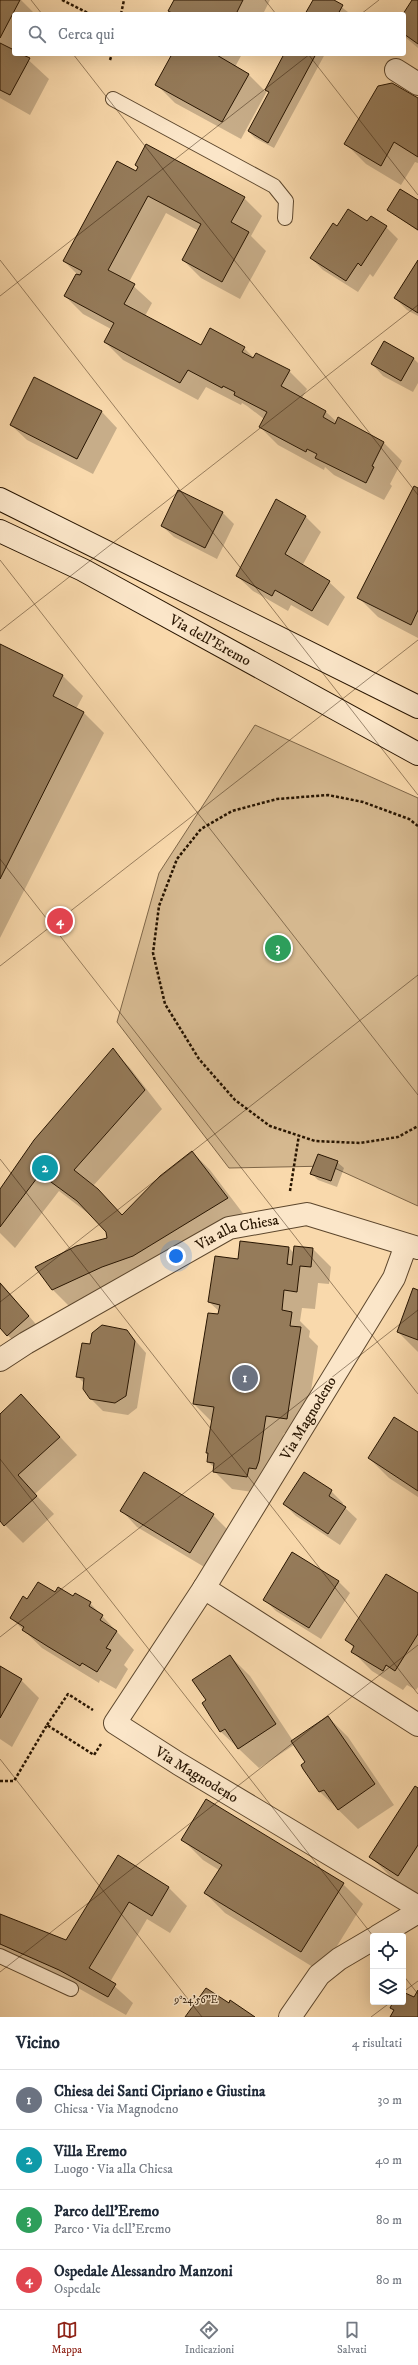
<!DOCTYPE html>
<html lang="it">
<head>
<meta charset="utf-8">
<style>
	body { margin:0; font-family:"IM FELL DW Pica",serif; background:#f6f6f7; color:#1f2937 }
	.controls { position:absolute; right:12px; bottom:12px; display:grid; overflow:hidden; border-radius:4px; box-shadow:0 4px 16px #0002 }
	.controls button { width:36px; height:36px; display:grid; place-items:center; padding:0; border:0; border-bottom:1px solid #e0e1e3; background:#fff; color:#1f2937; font:20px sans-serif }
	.you { position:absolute; left:176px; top:1256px; width:14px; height:14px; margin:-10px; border:3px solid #fff; border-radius:50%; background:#1a73e8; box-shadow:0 0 0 6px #1a73e833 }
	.badge { display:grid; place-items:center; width:26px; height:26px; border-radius:50%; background:#8f2418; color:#fff; font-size:13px; font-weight:700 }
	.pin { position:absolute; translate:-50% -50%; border:2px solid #fff; box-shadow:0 1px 4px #0006 }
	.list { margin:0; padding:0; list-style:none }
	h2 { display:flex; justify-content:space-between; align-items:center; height:52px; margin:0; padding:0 16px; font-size:17px }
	h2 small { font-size:13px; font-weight:400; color:#747a83 }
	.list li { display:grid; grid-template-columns:26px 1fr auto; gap:12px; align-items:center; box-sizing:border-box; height:60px; padding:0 16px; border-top:1px solid #e0e1e3 }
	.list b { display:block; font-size:15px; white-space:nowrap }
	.list p { margin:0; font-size:13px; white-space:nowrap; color:#747a83 }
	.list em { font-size:13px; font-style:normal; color:#747a83 }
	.icon { flex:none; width:22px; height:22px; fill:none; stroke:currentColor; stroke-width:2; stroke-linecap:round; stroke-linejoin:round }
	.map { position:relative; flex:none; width:418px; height:2017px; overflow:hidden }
	.search { position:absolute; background:#fff; box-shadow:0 4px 16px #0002; left:12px; right:12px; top:12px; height:44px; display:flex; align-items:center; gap:10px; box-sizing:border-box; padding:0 14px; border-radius:4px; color:#747a83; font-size:15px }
	.sheet { height:292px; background:#fff }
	nav { display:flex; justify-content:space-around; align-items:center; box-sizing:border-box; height:56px; border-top:1px solid #e0e1e3; background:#fff; font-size:11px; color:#747a83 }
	nav a { display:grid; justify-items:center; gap:2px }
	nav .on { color:#8f2418 }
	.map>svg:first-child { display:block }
</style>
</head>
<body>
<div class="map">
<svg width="418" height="2017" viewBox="0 0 418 2017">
	<rect width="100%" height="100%" fill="#f9d9ac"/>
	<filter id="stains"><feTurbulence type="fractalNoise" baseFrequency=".005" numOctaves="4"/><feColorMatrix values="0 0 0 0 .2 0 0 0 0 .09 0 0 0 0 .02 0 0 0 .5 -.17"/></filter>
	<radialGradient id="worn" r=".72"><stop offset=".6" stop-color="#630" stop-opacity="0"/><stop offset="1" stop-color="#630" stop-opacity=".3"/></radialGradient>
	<!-- green -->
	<path fill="#d5b88f" stroke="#7e6648" d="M 255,725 L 418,798 L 418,1206 L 330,1166 L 229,1168 L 117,1022 L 159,873 Z"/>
	<!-- shadow -->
	<path fill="#0003" d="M 0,0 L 21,0 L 35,14 L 14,14 L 14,54 L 22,54 L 49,79 L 30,115 L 0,98 Z
		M 175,0 L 270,0 L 263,14 L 172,14 L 169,11 Z
		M 315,0 L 332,0 L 348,12 L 347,14 L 307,14 Z
		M 413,0 L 418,0 L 418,48 L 404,36 L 404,14 Z
		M 173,54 L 242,54 L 235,67 L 248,74 L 265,91 L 286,54 L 325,54 L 274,148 L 255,138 L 249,132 L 269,93 L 267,91 L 241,139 L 175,103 L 157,85 Z
		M 418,100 L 418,163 L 415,162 L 401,185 L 366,164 L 346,144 Z
		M 136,165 L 244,198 L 262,216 L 251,236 L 266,251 L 240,299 L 201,278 L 183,260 L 199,231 L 166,213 L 129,282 L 152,303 L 145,316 L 201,346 L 244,348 L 254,358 L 289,371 L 307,389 L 302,398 L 326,412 L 337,422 L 339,419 L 384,443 L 402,461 L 390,484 L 392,486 L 384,500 L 334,475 L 325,467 L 324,470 L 278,445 L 260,427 L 264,419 L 247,406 L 242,403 L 241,405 L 206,387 L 198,400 L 123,360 L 105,342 L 111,329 L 83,314 L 65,296 L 77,274 L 64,261 L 137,173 L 139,168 Z
		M 418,201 L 418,231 L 388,210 Z
		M 368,223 L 386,227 L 398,239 L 373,277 L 370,274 L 358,292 L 323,270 L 311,258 L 337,227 Z
		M 418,261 L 418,316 L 407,310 L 395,298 Z
		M 413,358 L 418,363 L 418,383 L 413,392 L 383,376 L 372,364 Z
		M 35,379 L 102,412 L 117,428 L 93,474 L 27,440 L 11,425 Z
		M 418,489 L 418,638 L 378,617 L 358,597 Z
		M 222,512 L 234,524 L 217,559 L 174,537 L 162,526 Z
		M 306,517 L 321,532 L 302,566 L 329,582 L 345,597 L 328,626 L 291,605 L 288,611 L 253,591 L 237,576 Z
		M 0,645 L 63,676 L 83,696 L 76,709 L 84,713 L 104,733 L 0,938 Z
		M 113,1050 L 130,1068 L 162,1109 L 93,1186 L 123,1216 L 192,1152 L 210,1170 L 245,1216 L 71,1308 L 53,1290 L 36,1267 L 109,1238 L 107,1231 L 93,1217 L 59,1191 L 15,1248 L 0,1233 L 0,1191 Z
		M 337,1162 L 344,1168 L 337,1187 L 318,1180 L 312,1174 Z
		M 289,1248 L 294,1253 L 313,1249 L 331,1267 L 329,1284 L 318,1283 L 315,1309 L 302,1308 L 300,1321 L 310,1331 L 309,1337 L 318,1346 L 304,1436 L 284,1433 L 274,1487 L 266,1494 L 232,1489 L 214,1471 L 215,1468 L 208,1462 L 207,1453 L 212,1422 L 194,1404 L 219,1316 L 220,1312 L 209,1302 L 239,1260 Z
		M 0,1282 L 40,1329 L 19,1347 L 0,1327 Z
		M 418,1291 L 418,1352 L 398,1332 Z
		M 127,1331 L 146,1353 L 137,1408 L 128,1415 L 103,1411 L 91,1399 L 84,1383 L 77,1376 L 91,1345 Z
		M 21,1395 L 77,1455 L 35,1494 L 54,1514 L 23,1543 L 0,1520 L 0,1415 Z
		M 418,1433 L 418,1497 L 389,1478 L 369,1458 Z
		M 331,1491 L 343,1503 L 342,1505 L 357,1519 L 340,1545 L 296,1516 L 284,1504 Z
		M 122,1511 L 213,1515 L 229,1531 L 206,1568 L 137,1527 Z
		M 338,1581 L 350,1593 L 321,1639 L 276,1611 L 264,1599 Z
		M 56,1594 L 90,1603 L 134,1650 L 124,1665 L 128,1669 L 116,1689 L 100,1680 L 99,1683 L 42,1648 L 11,1618 L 28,1600 Z
		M 418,1594 L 418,1687 L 416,1690 L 407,1685 L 403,1690 L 372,1671 L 352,1651 L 354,1648 L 346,1640 Z
		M 230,1656 L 250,1676 L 293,1741 L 328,1717 L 348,1737 L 394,1805 L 358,1829 L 320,1792 L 302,1765 L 306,1762 L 294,1745 L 259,1768 L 220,1731 L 207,1700 Z
		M 0,1667 L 21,1680 L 39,1698 L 12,1747 L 0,1739 Z
		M 418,1789 L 418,1895 L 391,1877 L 371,1857 Z
		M 183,1840 L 343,1884 L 363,1904 L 321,1972 L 225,1913 L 205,1893 L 219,1870 L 203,1860 Z
		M 118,1857 L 169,1888 L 187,1906 L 170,1933 L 147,1919 L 110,1982 L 133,2003 L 126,2015 L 78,1988 L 0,1953 L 0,1915 L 66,1942 Z"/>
	<!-- building -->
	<path fill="#957b5a" stroke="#281501" d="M 0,0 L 20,0 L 0,38 Z
		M 174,0 L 243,0 L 236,14 L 174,14 L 168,11 Z
		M 313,0 L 334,0 L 343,5 L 338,14 L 305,14 Z
		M 412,0 L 418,0 L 418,44 L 404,34 L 403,14 Z
		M 0,43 L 14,50 L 14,54 L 21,54 L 30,58 L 10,95 L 0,90 Z
		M 172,54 L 215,54 L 249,74 L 222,122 L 155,85 Z
		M 284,54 L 316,54 L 268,143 L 248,131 L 269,92 L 265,90 Z
		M 392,83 L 418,98 L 418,157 L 394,142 L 381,166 L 344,144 L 378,86 Z
		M 146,144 L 245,197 L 231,222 L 249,232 L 222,282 L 182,260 L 201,224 L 148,196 L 108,270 L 135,284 L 124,304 L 201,345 L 210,328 L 245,347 L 242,352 L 253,358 L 256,353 L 290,370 L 281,386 L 326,411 L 323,417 L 335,424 L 338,417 L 384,442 L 372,466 L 374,467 L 366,483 L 315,458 L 317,454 L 307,449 L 306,452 L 259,427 L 267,412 L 234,395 L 235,392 L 223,386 L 222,388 L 188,370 L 180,383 L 104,342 L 114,323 L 64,296 L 76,274 L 80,275 L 82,271 L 63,261 L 117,161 L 136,171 L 138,167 L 135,165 Z
		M 400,189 L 418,200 L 418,230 L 387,210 Z
		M 348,209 L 367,221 L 371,216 L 387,226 L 361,266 L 358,263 L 346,281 L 310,258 L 333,223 L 337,226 Z
		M 418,260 L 418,313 L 394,298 Z
		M 384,341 L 414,358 L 401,381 L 371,364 Z
		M 34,377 L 102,411 L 77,459 L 10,425 Z
		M 414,486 L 418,488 L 418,610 L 411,625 L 357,598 Z
		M 178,490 L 223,512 L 205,548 L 161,526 Z
		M 276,499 L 306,516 L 285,554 L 330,581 L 312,611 L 275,590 L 272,596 L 236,576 Z
		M 0,644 L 63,675 L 53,696 L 84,712 L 0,879 Z
		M 113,1048 L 145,1090 L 74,1170 L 98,1189 L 122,1215 L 160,1176 L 192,1151 L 228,1198 L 133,1256 L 102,1267 L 52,1290 L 35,1267 L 76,1246 L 107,1238 L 106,1232 L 77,1201 L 40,1174 L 0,1227 L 0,1189 L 34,1140 Z
		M 318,1154 L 338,1161 L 331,1181 L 310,1174 Z
		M 240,1241 L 289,1247 L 287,1264 L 292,1265 L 294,1246 L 313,1248 L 311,1267 L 300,1266 L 297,1292 L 284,1290 L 282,1310 L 292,1312 L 290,1326 L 301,1327 L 287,1419 L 266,1416 L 259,1461 L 256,1469 L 249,1468 L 247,1477 L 213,1472 L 214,1463 L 207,1462 L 208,1453 L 206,1453 L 214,1407 L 193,1404 L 208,1313 L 218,1314 L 220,1305 L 208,1302 L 215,1256 L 238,1259 Z
		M 0,1283 L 29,1316 L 7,1336 L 0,1328 Z
		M 413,1288 L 418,1290 L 418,1340 L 397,1332 Z
		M 102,1325 L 127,1330 L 135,1341 L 126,1396 L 115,1403 L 90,1399 L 83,1389 L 84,1378 L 76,1377 L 82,1343 L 90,1344 L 92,1333 Z
		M 21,1394 L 60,1437 L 18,1475 L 37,1496 L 4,1526 L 0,1521 L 0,1414 Z
		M 394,1417 L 418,1432 L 418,1491 L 368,1458 Z
		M 144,1472 L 214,1514 L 190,1553 L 120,1511 Z
		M 304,1472 L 332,1490 L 329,1496 L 346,1507 L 328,1534 L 283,1504 Z
		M 292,1552 L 339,1581 L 309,1628 L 263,1600 Z
		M 386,1574 L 418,1593 L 418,1634 L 395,1671 L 386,1665 L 383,1671 L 351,1652 L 354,1646 L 345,1640 Z
		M 38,1582 L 55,1592 L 58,1587 L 73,1596 L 75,1593 L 91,1602 L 89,1606 L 103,1615 L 100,1620 L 117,1631 L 106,1648 L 111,1650 L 97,1672 L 82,1663 L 80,1666 L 47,1646 L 22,1630 L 24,1627 L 10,1618 L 23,1596 L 27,1599 Z
		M 230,1655 L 276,1724 L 238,1749 L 225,1729 L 220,1732 L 202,1703 L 206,1700 L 192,1680 Z
		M 0,1666 L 22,1679 L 0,1718 Z
		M 328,1716 L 375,1784 L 338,1810 L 324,1790 L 319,1792 L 303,1769 L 301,1765 L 305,1762 L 291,1741 Z
		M 415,1786 L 418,1788 L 418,1845 L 398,1876 L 369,1857 Z
		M 206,1799 L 344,1883 L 301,1952 L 204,1893 L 222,1865 L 181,1840 Z
		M 118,1855 L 169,1887 L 152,1916 L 129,1902 L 89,1968 L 116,1984 L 108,1997 L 59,1970 L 0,1944 L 0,1914 L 66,1940 Z
		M 206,1988 L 229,2003 L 230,2000 L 255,2017 L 185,2017 Z
		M 418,1990 L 418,2017 L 390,2017 L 394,2010 L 390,2008 L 393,2002 L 403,2002 L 403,1992 L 414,1997 Z"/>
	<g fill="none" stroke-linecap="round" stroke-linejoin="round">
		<!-- lane casing -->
		<g stroke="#5c462c" stroke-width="16">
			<path id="lane" d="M 113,99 L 274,186 L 286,201 L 285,218
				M 0,1956 L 71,1989"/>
		</g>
		<!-- street casing -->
		<g stroke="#5c462c" stroke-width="24">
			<g id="street">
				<path d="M 396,70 L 418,84"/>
				<path id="s1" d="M 406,1245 L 394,1278 L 204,1588 L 115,1723 L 179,1764 L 418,1907"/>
				<path id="s2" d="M 0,1360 L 26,1343 L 229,1228 L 307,1214 L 418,1248"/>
				<path d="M 204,1588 L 418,1725"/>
				<path d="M 378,1936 L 418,1912"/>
				<path d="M 290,2017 L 319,1975 L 339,1959 L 373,1939"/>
			</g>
		</g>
		<!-- secondary casing -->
		<g stroke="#281501" stroke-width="24">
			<g id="secondary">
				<path d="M 0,499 L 418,707"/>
				<path id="s3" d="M 0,531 L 83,570 L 418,754"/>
			</g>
		</g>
		<!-- path -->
		<path stroke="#281501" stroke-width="2.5" stroke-dasharray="3 2" stroke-linecap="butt" d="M 62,0 L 90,14
			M 121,14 L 124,0
			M 110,60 L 112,54
			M 418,826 L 409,819 L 363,802 L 328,795 L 277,799 L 232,811 L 201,829 L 177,859 L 159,906 L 153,953 L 165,1004 L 199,1059 L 235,1100 L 270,1126 L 315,1141 L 360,1143 L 398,1137 L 418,1126
			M 290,1191 L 299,1135
			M 47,1725 L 68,1694 L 93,1710
			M 0,1781 L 14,1781 L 47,1725 L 94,1755 L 101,1744"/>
		<!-- lane -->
		<use href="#lane" stroke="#fbe6c9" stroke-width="14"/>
		<!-- street -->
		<use href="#street" stroke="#fbe6c9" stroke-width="22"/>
		<!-- secondary -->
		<use href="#secondary" stroke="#fbe6c9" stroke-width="22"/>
	</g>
	<!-- ticks -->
	<path fill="none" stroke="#281501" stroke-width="1" stroke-opacity="0.45" d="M 31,0 L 42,14M 265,0 L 276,14M 361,14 L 379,0M 73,54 L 418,495M 308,54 L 418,195M 0,260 L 418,795M 0,296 L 310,54M 0,560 L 418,1095M 0,631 L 418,305M 0,859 L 418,1394M 0,966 L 418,640M 0,1159 L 418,1694M 0,1302 L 418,975M 0,1459 L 373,1936M 0,1637 L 418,1310M 0,1759 L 202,2017M 0,1972 L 418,1645M 403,1975 L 418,1994M 403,1992 L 418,1981M 371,2017 L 391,2002"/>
	<g text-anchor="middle" stroke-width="3" stroke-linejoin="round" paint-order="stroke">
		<!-- street labels -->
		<g font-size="15" fill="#281501" stroke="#fbe6c9">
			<text dy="5" stroke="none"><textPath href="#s3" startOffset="237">Via dell'Eremo</textPath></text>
			<text dy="5" stroke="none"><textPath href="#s2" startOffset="271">Via alla Chiesa</textPath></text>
			<text transform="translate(308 1418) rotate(-59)" y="5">Via Magnodeno</text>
			<text dy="5" stroke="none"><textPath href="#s1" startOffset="657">Via Magnodeno</textPath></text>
		</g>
	</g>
	<g font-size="10" text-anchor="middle" fill="#281501" stroke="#fbe6c9" stroke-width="3" stroke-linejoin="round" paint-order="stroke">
		<text x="196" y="2003">9°24'56"E</text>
	</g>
	<rect width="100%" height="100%" filter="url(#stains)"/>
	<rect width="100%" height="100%" fill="url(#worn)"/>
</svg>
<div class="controls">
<button><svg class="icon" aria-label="locate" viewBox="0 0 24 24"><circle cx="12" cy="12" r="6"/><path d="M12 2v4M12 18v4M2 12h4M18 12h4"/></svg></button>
<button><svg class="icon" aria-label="layers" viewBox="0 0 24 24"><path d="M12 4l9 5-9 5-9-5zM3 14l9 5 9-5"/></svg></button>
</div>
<div class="you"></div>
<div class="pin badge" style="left:245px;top:1378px;background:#6b7280">1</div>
<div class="pin badge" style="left:45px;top:1168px;background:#0f9aa8">2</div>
<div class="pin badge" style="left:278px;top:948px;background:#2e9e5b">3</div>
<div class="pin badge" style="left:60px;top:921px;background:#e0444e">4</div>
<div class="search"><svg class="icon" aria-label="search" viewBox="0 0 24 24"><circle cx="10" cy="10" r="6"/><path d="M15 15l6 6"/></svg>Cerca qui</div>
</div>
<section class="sheet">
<h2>Vicino<small>4 risultati</small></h2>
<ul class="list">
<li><span class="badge" style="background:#6b7280">1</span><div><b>Chiesa dei Santi Cipriano e Giustina</b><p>Chiesa · Via Magnodeno</p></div><em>30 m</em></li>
<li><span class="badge" style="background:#0f9aa8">2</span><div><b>Villa Eremo</b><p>Luogo · Via alla Chiesa</p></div><em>40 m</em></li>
<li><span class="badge" style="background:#2e9e5b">3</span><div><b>Parco dell'Eremo</b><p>Parco · Via dell'Eremo</p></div><em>80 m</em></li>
<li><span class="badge" style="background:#e0444e">4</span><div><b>Ospedale Alessandro Manzoni</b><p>Ospedale</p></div><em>80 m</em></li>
</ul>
</section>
<nav>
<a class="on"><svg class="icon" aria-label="map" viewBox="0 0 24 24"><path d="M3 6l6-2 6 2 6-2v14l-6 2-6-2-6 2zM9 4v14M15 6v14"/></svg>Mappa</a>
<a><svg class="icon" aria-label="directions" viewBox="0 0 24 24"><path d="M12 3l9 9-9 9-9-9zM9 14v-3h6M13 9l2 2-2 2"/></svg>Indicazioni</a>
<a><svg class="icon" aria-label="saved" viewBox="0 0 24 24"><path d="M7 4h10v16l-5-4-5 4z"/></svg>Salvati</a>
</nav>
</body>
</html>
